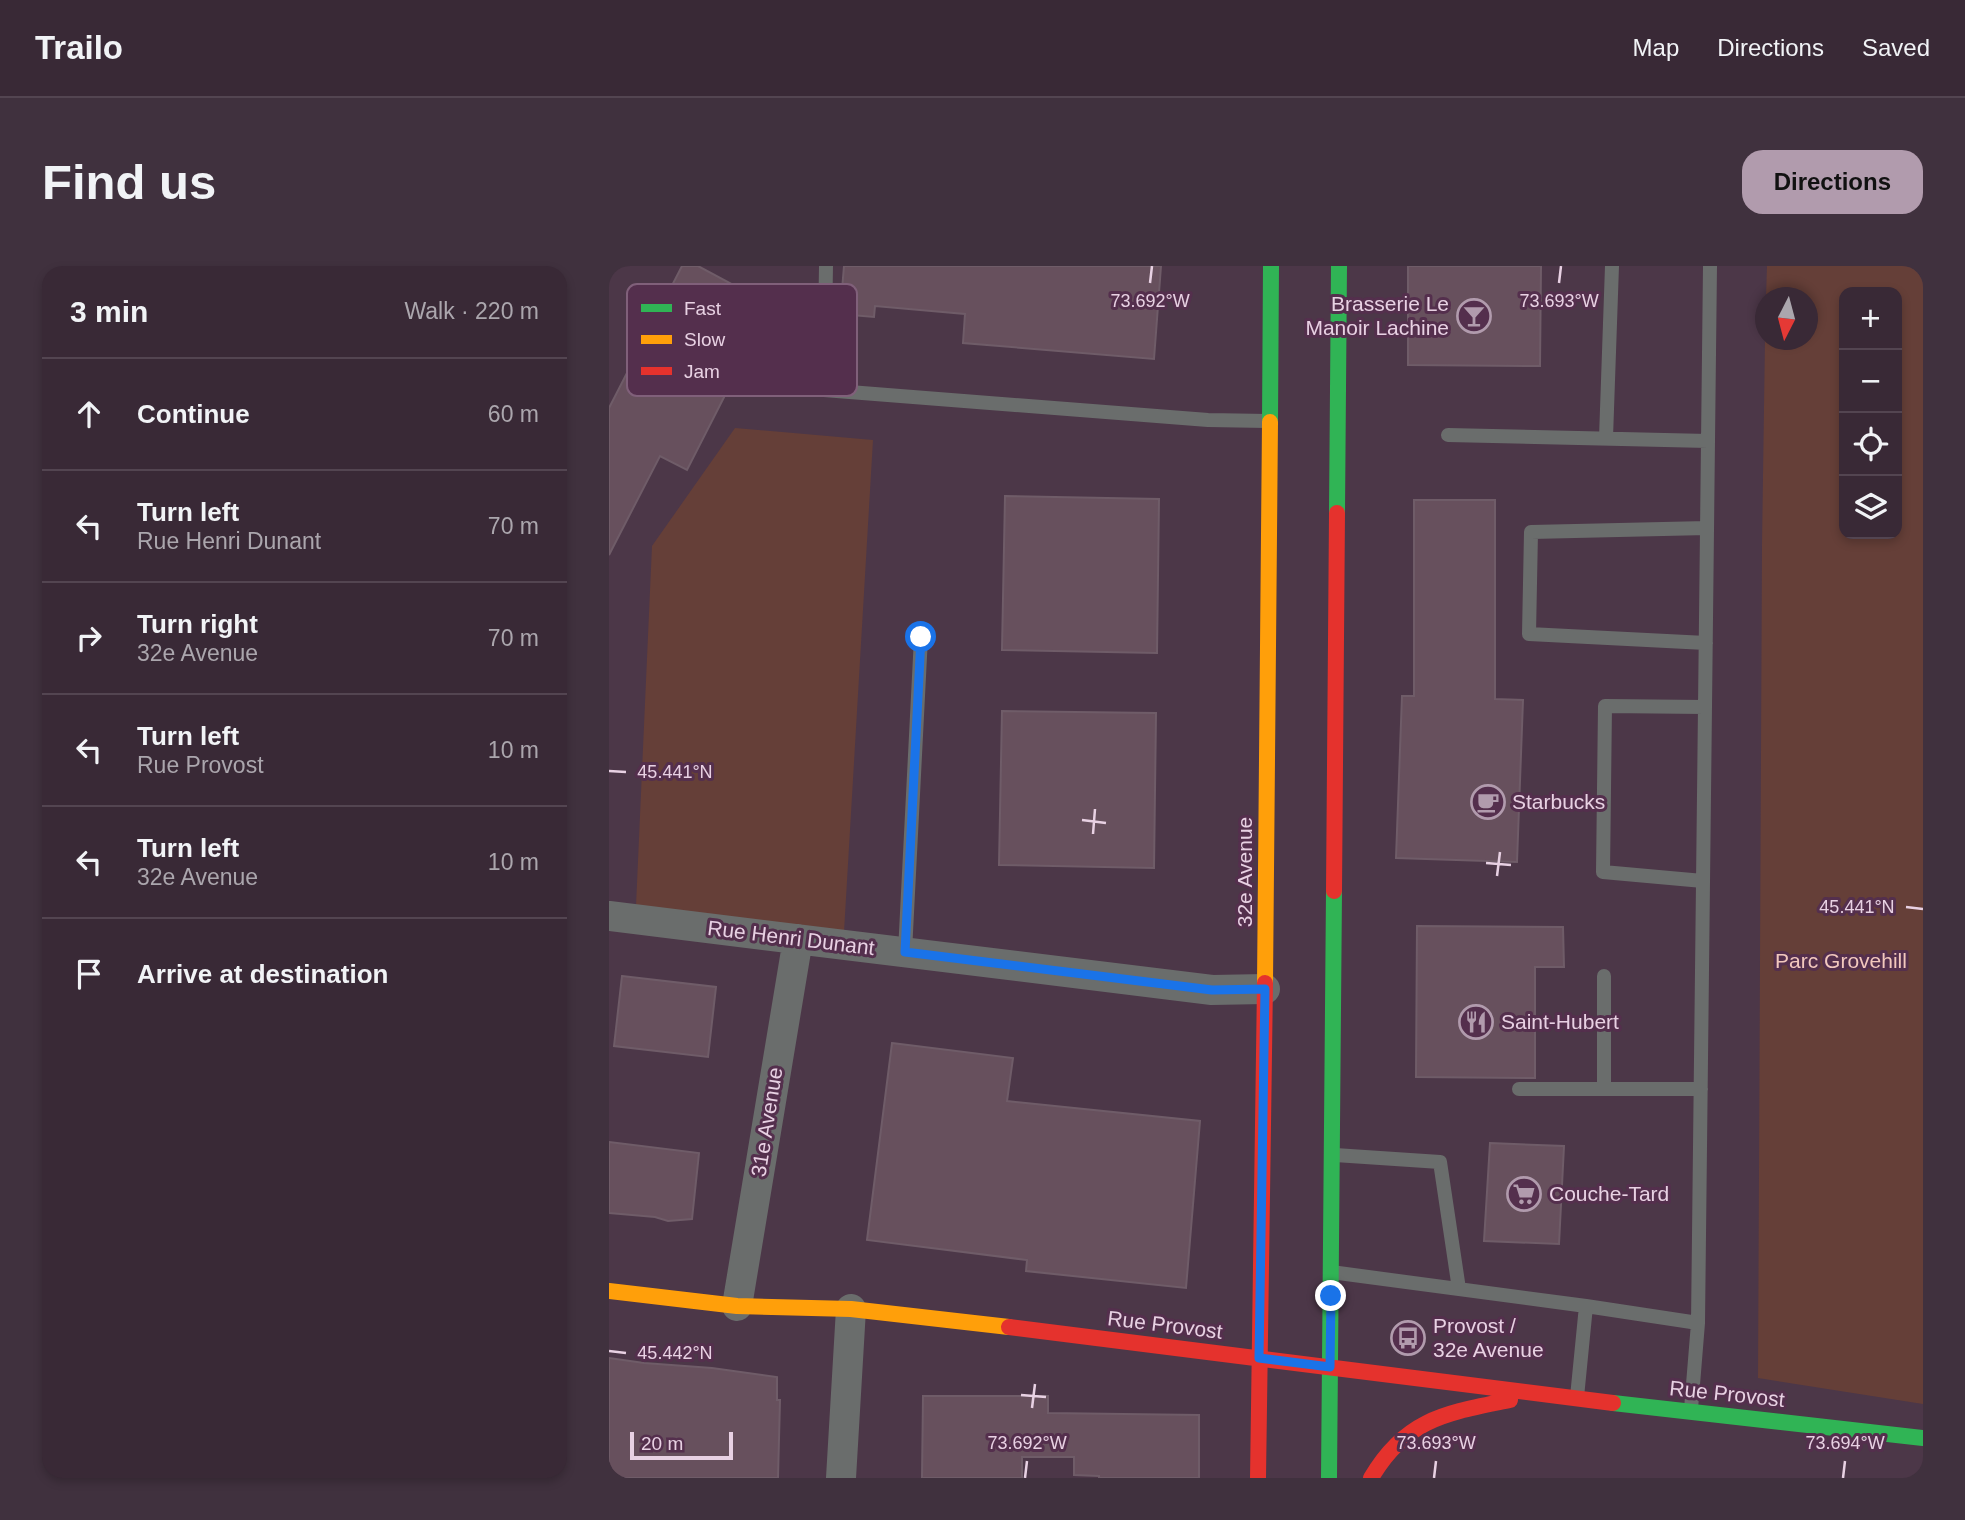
<!DOCTYPE html>
<html lang="en">
<head>
<meta charset="utf-8">
<style>
	body { margin:0; font-family:Helvetica,sans-serif; background:#40313e; color:#f1f3f6 }
	.controls { position:absolute; right:21px; top:21px; display:grid; overflow:hidden; border-radius:14px; box-shadow:0 4px 10px #0003 }
	.controls button { width:63px; height:63px; display:grid; place-items:center; padding:0; border:0; border-bottom:2px solid #534551; background:#392936; color:#f1f3f6; font:35px sans-serif }
	.compass { position:absolute; left:1146px; top:21px; width:63px; height:63px; border-radius:50%; background:#392936; box-shadow:0 4px 10px #0003; rotate:186deg }
	.scale { position:absolute; left:21px; bottom:18px; width:103px; box-sizing:border-box; padding-left:7px; border:4px solid #e8d1e3; border-top:0; font-size:19px; line-height:24px; white-space:nowrap; color:#e8d1e3; -webkit-text-stroke:5px #542f4d; paint-order:stroke }
	.stop { position:absolute; width:21px; height:21px; margin:-16px; border:5px solid #1a73e8; border-radius:50%; background:#fff }
	.stop.end { background:#1a73e8; border-color:#fff; box-shadow:0 2px 7px #0008 }
	.list { margin:0; padding:0; list-style:none }
	h2 { display:flex; justify-content:space-between; align-items:center; height:91px; margin:0; padding:0 28px; font-size:30px }
	h2 small { font-size:23px; font-weight:400; color:#aba6ad }
	.list li { display:grid; grid-template-columns:46px 1fr auto; gap:21px; align-items:center; box-sizing:border-box; height:112px; padding:0 28px; border-top:2px solid #534551 }
	.list b { display:block; font-size:26px; white-space:nowrap }
	.list p { margin:0; font-size:23px; white-space:nowrap; color:#aba6ad }
	.list em { font-size:23px; font-style:normal; color:#aba6ad }
	.icon { flex:none; width:38px; height:38px; fill:none; stroke:currentColor; stroke-width:2; stroke-linecap:round; stroke-linejoin:round }
	.map { position:relative; flex:none; width:1314px; height:1212px; overflow:hidden; border-radius:21px }
	header { display:flex; align-items:center; gap:42px; box-sizing:border-box; height:98px; padding:0 35px; background:#392936; border-bottom:2px solid #534551 }
	header strong { font-size:33px }
	nav { display:flex; gap:38px; margin-inline-start:auto; font-size:24px }
	.intro { display:flex; align-items:center; justify-content:space-between; box-sizing:border-box; height:168px; padding:0 42px }
	h1 { margin:0; font-size:49px }
	.button { padding:18px 32px; border-radius:21px; background:#b19bad; color:#111; font-size:24px; font-weight:700 }
	main { display:flex; gap:42px; padding:0 42px }
	aside { flex:1; background:#392936; border-radius:21px; box-shadow:0 4px 10px #0003 }
	.map>svg:first-child { display:block }
</style>
</head>
<body>
<header>
<strong>Trailo</strong>
<nav><a>Map</a><a>Directions</a><a>Saved</a></nav>
</header>
<div class="intro"><h1>Find us</h1><a class="button">Directions</a></div>
<main>
<aside>
<h2>3 min<small>Walk · 220 m</small></h2>
<ul class="list">
<li><svg class="icon" aria-label="ahead" viewBox="0 0 24 24"><path d="M12 20V5M6 11l6-6 6 6"/></svg><div><b>Continue</b></div><em>60 m</em></li>
<li><svg class="icon" aria-label="left" viewBox="0 0 24 24"><path d="M17 20v-9H6M10 6l-5 5 5 5"/></svg><div><b>Turn left</b><p>Rue Henri Dunant</p></div><em>70 m</em></li>
<li><svg class="icon" aria-label="right" viewBox="0 0 24 24"><path d="M7 20v-9h11M14 6l5 5-5 5"/></svg><div><b>Turn right</b><p>32e Avenue</p></div><em>70 m</em></li>
<li><svg class="icon" aria-label="left" viewBox="0 0 24 24"><path d="M17 20v-9H6M10 6l-5 5 5 5"/></svg><div><b>Turn left</b><p>Rue Provost</p></div><em>10 m</em></li>
<li><svg class="icon" aria-label="left" viewBox="0 0 24 24"><path d="M17 20v-9H6M10 6l-5 5 5 5"/></svg><div><b>Turn left</b><p>32e Avenue</p></div><em>10 m</em></li>
<li><svg class="icon" aria-label="arrive" viewBox="0 0 24 24"><path d="M6 21V4h12l-3 4 3 4H6"/></svg><div><b>Arrive at destination</b></div></li>
</ul>
</aside>
<div class="map">
<svg width="1314" height="1212" viewBox="0 0 1314 1212">
	<rect width="100%" height="100%" fill="#4c3748"/>
	<!-- green -->
	<path fill="#653f38" fill-rule="evenodd" d="M 1158,0 L 1314,0 L 1314,1138 L 1149,1112 L 1153,279 L 1156,74 L 1198,74 L 1198,32 L 1157,31 ZM 1235,26 L 1288,26 L 1288,268 L 1235,268 Z
		M 126,162 L 264,174 L 235,666 L 27,640 L 43,280 Z"/>
	<!-- building -->
	<path fill="#67505d" stroke="#6f5c68" stroke-width="2" d="M 73,0 L 89,0 L 162,39 L 78,204 L 51,190 L 0,289 L 0,142 Z
		M 235,0 L 552,0 L 545,93 L 354,77 L 356,48 L 266,40 L 265,51 L 231,48 Z
		M 799,0 L 932,0 L 931,100 L 799,99 Z
		M 396,230 L 550,233 L 548,387 L 393,384 Z
		M 805,234 L 886,234 L 886,433 L 914,434 L 908,596 L 787,592 L 793,430 L 805,430 Z
		M 393,445 L 547,447 L 545,602 L 390,599 Z
		M 808,660 L 954,661 L 955,701 L 926,701 L 926,812 L 807,811 Z
		M 13,710 L 107,721 L 99,791 L 5,780 Z
		M 283,777 L 404,792 L 398,835 L 591,855 L 577,1022 L 417,1005 L 418,994 L 258,974 Z
		M 0,876 L 90,887 L 83,953 L 59,955 L 46,951 L 0,947 Z
		M 881,877 L 955,880 L 950,978 L 875,975 Z
		M 0,1092 L 35,1097 L 103,1102 L 168,1111 L 168,1134 L 171,1134 L 169,1212 L 0,1212 Z
		M 314,1130 L 439,1130 L 439,1147 L 590,1149 L 590,1212 L 490,1212 L 490,1210 L 465,1209 L 465,1191 L 413,1191 L 413,1212 L 313,1212 Z"/>
	<g fill="none" stroke-linecap="round" stroke-linejoin="round">
		<!-- lane -->
		<path stroke="#6a6d6c" stroke-width="14" d="M 217,0 L 215,124 L 599,154 L 658,155
			M 839,169 L 1099,175
			M 997,172 L 1003,0
			M 1097,377 L 920,368 L 922,266 L 1098,262
			M 1094,615 L 994,606 L 996,440 L 1096,441
			M 296,686 L 312,371
			M 995,710 L 995,823
			M 910,823 L 1092,823
			M 726,889 L 831,896 L 850,1023
			M 722,1006 L 977,1040
			M 968,1131 L 977,1040 L 1089,1057
			M 1082,1143 L 1089,1057 L 1101,0"/>
		<!-- street -->
		<path stroke="#6a6d6c" stroke-width="30" d="M 0,650 L 603,724 L 656,723
			M 128,1040 L 189,673
			M 232,1212 L 242,1043"/>
		<!-- fast -->
		<path stroke="#30b455" stroke-width="16" d="M 661,156 L 662,0
			M 728,247 L 730,0
			M 1004,1137 L 1314,1172
			M 720,1212 L 725,625"/>
		<!-- slow -->
		<path stroke="#ff9f0a" stroke-width="16" d="M 656,717 L 661,156
			M 0,1025 L 128,1040 L 242,1043 L 400,1061"/>
		<!-- jam -->
		<path stroke="#e5322d" stroke-width="16" d="M 725,625 L 728,247
			M 400,1061 L 1004,1137
			M 649,1212 L 656,717
			M 762,1212 C 797,1152 838,1147 901,1134"/>
	</g>
	<g fill="none" stroke-linecap="round" stroke-linejoin="round">
		<!-- route -->
		<path stroke="#1a73e8" stroke-width="9" d="M 312,371 L 296,686 L 603,724 L 656,723 L 650,1092 L 721,1101 L 722,1030"/>
	</g>
	<!-- ticks -->
	<path fill="none" stroke="#e8d1e3" stroke-width="2.5" d="M 541,17 L 543,0M 950,17 L 952,0M 0,505 L 17,506M 473,554 L 497,557M 484,568 L 486,543M 877,597 L 902,599M 888,610 L 891,586M 1297,641 L 1314,643M 0,1085 L 17,1087M 412,1129 L 437,1131M 423,1142 L 426,1118M 416,1212 L 418,1195M 825,1212 L 827,1195M 1234,1212 L 1236,1195"/>
	<!-- icons -->
	<defs>
		<g id="bar-ring" transform="scale(1.75)"><circle r="9.5" fill="#542f4d" stroke="#b19bad" stroke-width="1.5"/><path d="M-6-5H6L.8 .8V4.5H3.5V6h-7V4.5H-.8V.8Z" fill="#b19bad"/></g>
		<g id="cafe-ring" transform="scale(1.75)"><circle r="9.5" fill="#542f4d" stroke="#b19bad" stroke-width="1.5"/><path d="M-5.5-4.5H6V0H3Q3 3.5 0 3.5H-2.5Q-5.5 3.5-5.5 0ZM3-3.2v2h1.7v-2ZM-6 4.5H4V6H-6Z" fill="#b19bad"/></g>
		<g id="restaurant-ring" transform="scale(1.75)"><circle r="9.5" fill="#542f4d" stroke="#b19bad" stroke-width="1.5"/><path d="M-5-6h1v4h1v-4h1v4h1v-4h1v5L-1.5 .5V6h-2V.5L-5-1ZM5-6V6H3V1.5H1.5Q1.5-4 5-6Z" fill="#b19bad"/></g>
		<g id="supermarket-ring" transform="scale(1.75)"><circle r="9.5" fill="#542f4d" stroke="#b19bad" stroke-width="1.5"/><path d="M-6-5.5h2.5l.6 2H6L4.5 2H-2.5L-4.4-4H-6ZM-1.5 3.2a1.3 1.3 0 1 0 .1 0ZM3 3.2a1.3 1.3 0 1 0 .1 0Z" fill="#b19bad"/></g>
		<g id="bus-ring" transform="scale(1.75)"><circle r="9.5" fill="#542f4d" stroke="#b19bad" stroke-width="1.5"/><path d="M-5-6H5V4H4V6H2V4H-2V6H-4V4H-5ZM-3.5-4V0h7V-4ZM-3.5 1.2v1.5H-2V1.2ZM2 1.2v1.5H3.5V1.2Z" fill="#b19bad"/></g>
	</defs>
	<g fill-rule="evenodd">
		<use href="#bar-ring" x="865" y="50"/>
		<use href="#cafe-ring" x="879" y="536"/>
		<use href="#restaurant-ring" x="867" y="756"/>
		<use href="#supermarket-ring" x="915" y="928"/>
		<use href="#bus-ring" x="799" y="1072"/>
	</g>
	<g text-anchor="middle" stroke-width="6" stroke-linejoin="round" paint-order="stroke">
		<!-- poi labels -->
		<g font-size="21" fill="#e8d1e3" stroke="#542f4d" text-anchor="start">
			<text x="840" y="45" text-anchor="end">Brasserie Le<tspan x="840" dy="24">Manoir Lachine</tspan></text>
			<text x="903" y="543">Starbucks</text>
			<text x="892" y="763">Saint-Hubert</text>
			<text x="940" y="935">Couche-Tard</text>
			<text x="824" y="1067">Provost /<tspan x="824" dy="24">32e Avenue</tspan></text>
		</g>
		<!-- street labels -->
		<g font-size="21" fill="#e8d1e3" stroke="#542f4d">
			<text transform="translate(636 606) rotate(-90)" y="7">32e Avenue</text>
			<text transform="translate(182 672) rotate(7)" y="7">Rue Henri Dunant</text>
			<text transform="translate(158 856) rotate(-81)" y="7">31e Avenue</text>
			<text transform="translate(556 1059) rotate(7)" y="7">Rue Provost</text>
			<text transform="translate(1118 1128) rotate(6)" y="7">Rue Provost</text>
		</g>
		<!-- park labels -->
		<g font-size="21" fill="#f2c8bd" stroke="#542f4d">
			<text x="1232" y="702">Parc Grovehill</text>
		</g>
	</g>
	<!-- legend -->
	<rect x="18" y="18" width="230" height="112" rx="10" fill="#542f4d" stroke="#80607a" stroke-width="2"/>
	<rect x="32" y="38" width="31" height="8" fill="#30b455"/>
	<rect x="32" y="69" width="31" height="9" fill="#ff9f0a"/>
	<rect x="32" y="101" width="31" height="8" fill="#e5322d"/>
	<g font-size="19" fill="#e8d1e3">
		<text x="75" y="49">Fast</text>
		<text x="75" y="80">Slow</text>
		<text x="75" y="112">Jam</text>
	</g>
	<g font-size="18" text-anchor="middle" fill="#e8d1e3" stroke="#542f4d" stroke-width="6" stroke-linejoin="round" paint-order="stroke">
		<text x="541" y="41">73.692°W</text>
		<text x="950" y="41">73.693°W</text>
		<text x="66" y="512">45.441°N</text>
		<text x="1248" y="647">45.441°N</text>
		<text x="66" y="1093">45.442°N</text>
		<text x="418" y="1183">73.692°W</text>
		<text x="827" y="1183">73.693°W</text>
		<text x="1236" y="1183">73.694°W</text>
	</g>
</svg>
<div class="controls">
<button>+</button>
<button>−</button>
<button><svg class="icon" aria-label="locate" viewBox="0 0 24 24"><circle cx="12" cy="12" r="6"/><path d="M12 2v4M12 18v4M2 12h4M18 12h4"/></svg></button>
<button><svg class="icon" aria-label="layers" viewBox="0 0 24 24"><path d="M12 4l9 5-9 5-9-5zM3 14l9 5 9-5"/></svg></button>
</div>
<svg class="compass" viewBox="-18 -18 36 36"><path d="M0-13l5 13h-10z" fill="#e53935"/><path d="M0 13l5-13h-10z" fill="#aba6ad"/></svg>
<div class="scale">20 m</div>
<div class="stop" style="left:312px;top:371px"></div>
<div class="stop end" style="left:722px;top:1030px"></div>
</div>
</main>
</body>
</html>
